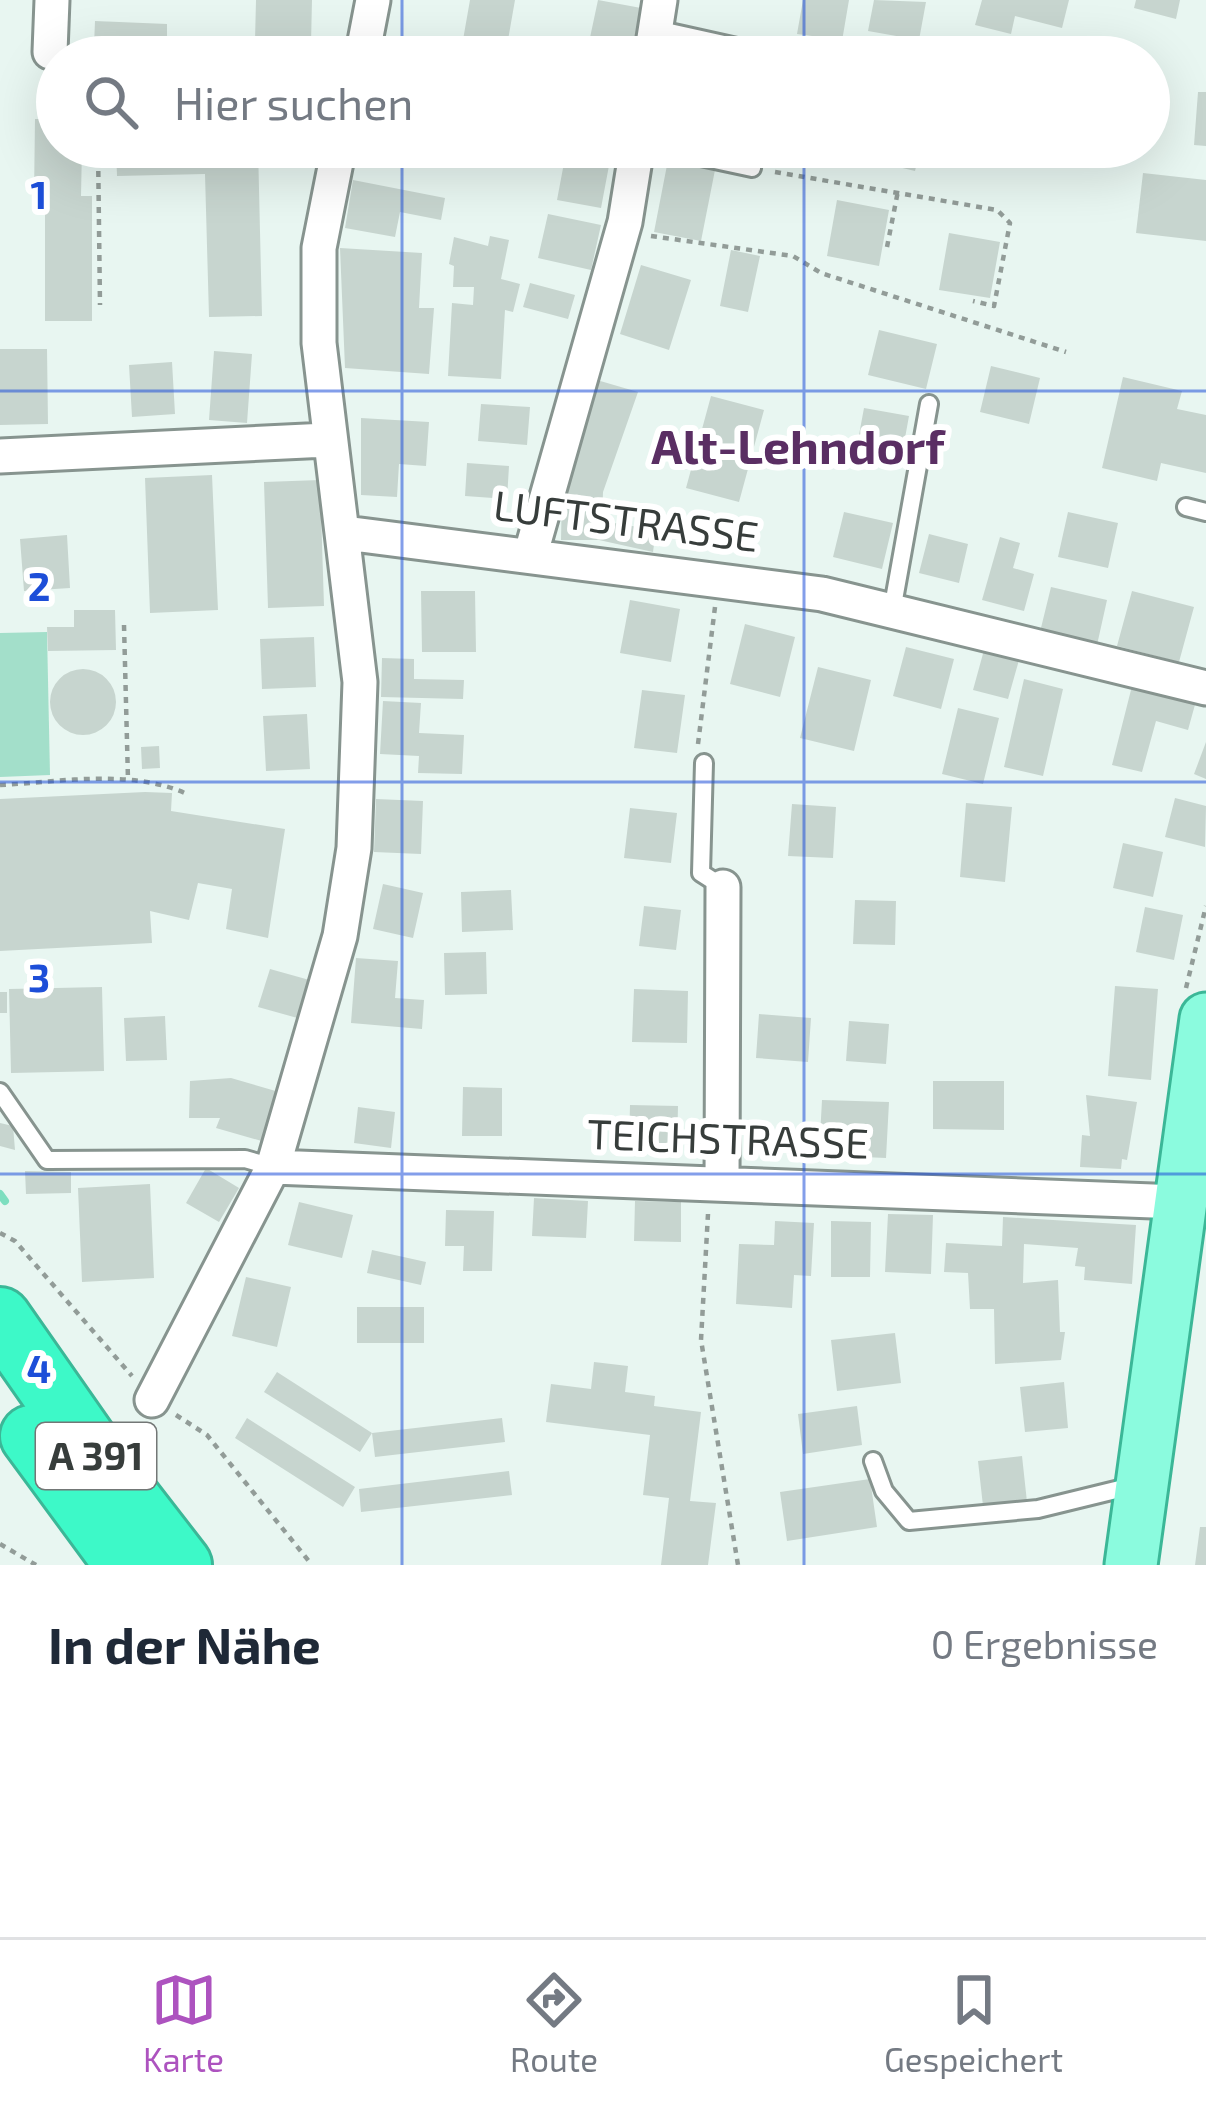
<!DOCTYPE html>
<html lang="de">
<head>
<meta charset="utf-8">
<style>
	body { margin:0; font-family:"Exo 2",sans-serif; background:#f6f6f7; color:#1f2937 }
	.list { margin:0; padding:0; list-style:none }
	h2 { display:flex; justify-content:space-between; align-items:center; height:156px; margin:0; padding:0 48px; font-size:51px }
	h2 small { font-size:39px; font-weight:400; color:#747a83 }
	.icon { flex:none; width:66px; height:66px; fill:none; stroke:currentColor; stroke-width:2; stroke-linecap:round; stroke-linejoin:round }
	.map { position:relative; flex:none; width:1206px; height:1565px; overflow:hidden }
	.search { position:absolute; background:#fff; box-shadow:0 12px 48px #0002; left:36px; right:36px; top:36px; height:132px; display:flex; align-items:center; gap:30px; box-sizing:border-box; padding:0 42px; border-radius:66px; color:#747a83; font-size:45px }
	.sheet { height:372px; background:#fff }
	nav { display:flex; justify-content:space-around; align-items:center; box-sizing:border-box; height:168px; border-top:3px solid #e0e1e3; background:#fff; font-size:33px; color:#747a83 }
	nav a { display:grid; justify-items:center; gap:6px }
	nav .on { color:#ad53bf }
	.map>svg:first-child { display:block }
</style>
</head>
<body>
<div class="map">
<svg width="1206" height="1565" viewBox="0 0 1206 1565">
	<rect width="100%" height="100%" fill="#e8f6f1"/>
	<!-- green -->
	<path fill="#a3dfca" d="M 47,632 L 50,775 L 0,777 L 0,633 Z"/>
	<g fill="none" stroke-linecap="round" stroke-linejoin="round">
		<!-- stream -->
		<path stroke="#7ddebf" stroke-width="8" d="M 0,1194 L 5,1201"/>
	</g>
	<!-- building -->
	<path fill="#c7d5cf" d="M 256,0 L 312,0 L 311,43 L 255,41 Z
		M 470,0 L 515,0 L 505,57 L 460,57 Z
		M 598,0 L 641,8 L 631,56 L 588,47 Z
		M 803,0 L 849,0 L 842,41 L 828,39 L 818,45 L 812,36 L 797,34 Z
		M 874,0 L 926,2 L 919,40 L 868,31 Z
		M 982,0 L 1069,0 L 1062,28 L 1015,16 L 1011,34 L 975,25 Z
		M 1136,0 L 1180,0 L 1176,19 L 1134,8 Z
		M 95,21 L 167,24 L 167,48 L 94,46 Z
		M 684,41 L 726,49 L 725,57 L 681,57 Z
		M 1198,92 L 1206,92 L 1206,146 L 1194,145 Z
		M 35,119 L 57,119 L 57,147 L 82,147 L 81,196 L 92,196 L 92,321 L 45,321 L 45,196 L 34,196 Z
		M 116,147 L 258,147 L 262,316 L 209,317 L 205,174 L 117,176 Z
		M 418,147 L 490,147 L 487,163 Z
		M 567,147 L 611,155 L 601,208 L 557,200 Z
		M 733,147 L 779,147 L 775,165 L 731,156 Z
		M 868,147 L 921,147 L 915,171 L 865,159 Z
		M 668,160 L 715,170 L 701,241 L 654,232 Z
		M 1143,173 L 1206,180 L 1206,241 L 1136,233 Z
		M 353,180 L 445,198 L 441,220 L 400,212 L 395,237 L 345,228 Z
		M 837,200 L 889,210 L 879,266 L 827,256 Z
		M 548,214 L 601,225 L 591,270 L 538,258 Z
		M 949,233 L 1000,242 L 990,298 L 939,290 Z
		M 490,236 L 509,240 L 501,279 L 520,284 L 513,312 L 505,310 L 501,379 L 448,376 L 452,303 L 473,305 L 474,287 L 453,287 L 454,266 L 449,264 L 454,237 L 488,246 Z
		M 340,248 L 422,253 L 419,308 L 434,308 L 429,374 L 345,368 Z
		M 731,250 L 760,256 L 748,312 L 720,306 Z
		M 641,265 L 691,280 L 669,350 L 620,334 Z
		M 530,283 L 575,295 L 568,319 L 523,307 Z
		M 879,330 L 937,344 L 926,389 L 868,375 Z
		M 0,349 L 47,349 L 48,424 L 0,425 Z
		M 214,351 L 252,354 L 247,423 L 209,420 Z
		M 172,362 L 175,414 L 132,417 L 129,365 Z
		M 991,366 L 1040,378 L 1029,424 L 980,412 Z
		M 1123,377 L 1182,391 L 1177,409 L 1206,415 L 1206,473 L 1161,463 L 1157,481 L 1102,468 Z
		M 590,378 L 638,392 L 603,492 L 602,521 L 656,530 L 653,552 L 599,540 L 561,540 L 562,491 Z
		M 711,396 L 764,410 L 739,502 L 686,488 Z
		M 481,404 L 530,407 L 527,445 L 478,441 Z
		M 864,408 L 909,416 L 901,460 L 856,451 Z
		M 361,418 L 429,422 L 426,466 L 399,464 L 397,497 L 361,495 Z
		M 467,463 L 509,466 L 507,499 L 465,496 Z
		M 212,475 L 218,610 L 150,613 L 145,478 Z
		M 320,480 L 324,606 L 268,608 L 264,482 Z
		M 844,512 L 893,523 L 882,569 L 833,557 Z
		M 1068,512 L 1118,523 L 1108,568 L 1058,557 Z
		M 929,534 L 968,544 L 959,583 L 919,573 Z
		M 67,535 L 70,588 L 24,591 L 20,539 Z
		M 1000,537 L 1020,543 L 1013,568 L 1034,574 L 1024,611 L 982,600 Z
		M 1051,587 L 1107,600 L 1097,645 L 1040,632 Z
		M 421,591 L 475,591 L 476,652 L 422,652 Z
		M 1132,591 L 1194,607 L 1179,662 L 1117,646 Z
		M 630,600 L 680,609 L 671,662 L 620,653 Z
		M 74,610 L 115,610 L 116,650 L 48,651 L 47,627 L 74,627 Z
		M 745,624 L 795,637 L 780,697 L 730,684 Z
		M 314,637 L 316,687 L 262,689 L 260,639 Z
		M 906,647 L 954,659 L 941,709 L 893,696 Z
		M 984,650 L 1019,660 L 1008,699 L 973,690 Z
		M 382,658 L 414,659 L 414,679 L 464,680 L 463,699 L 381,697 Z
		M 818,667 L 871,680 L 854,751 L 800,738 Z
		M50 702a33 33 0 1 1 66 0a33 33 0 1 1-66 0Z
		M 1024,679 L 1063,689 L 1043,776 L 1004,767 Z
		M 1132,686 L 1196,701 L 1188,730 L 1156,721 L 1142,772 L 1112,765 Z
		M 642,690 L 685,695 L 677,753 L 634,748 Z
		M 383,701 L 421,703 L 419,733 L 464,735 L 462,774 L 418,773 L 419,756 L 380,754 Z
		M 958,708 L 999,718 L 983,784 L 942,774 Z
		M 307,714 L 310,769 L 266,771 L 263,716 Z
		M 1206,742 L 1206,779 L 1194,774 Z
		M 159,746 L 160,768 L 142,769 L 141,747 Z
		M 145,792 L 172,793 L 171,811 L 285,829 L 268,938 L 226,929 L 232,889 L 198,883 L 189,920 L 150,911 L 152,943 L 0,951 L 0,799 Z
		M 1175,798 L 1206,806 L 1205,847 L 1165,837 Z
		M 376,799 L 423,801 L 421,854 L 374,852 Z
		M 966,803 L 1012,807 L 1005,882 L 960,877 Z
		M 792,804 L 836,807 L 833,858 L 788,856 Z
		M 630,808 L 677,813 L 671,863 L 624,858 Z
		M 1123,843 L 1163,852 L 1153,897 L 1113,888 Z
		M 383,884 L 423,893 L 413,938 L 373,929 Z
		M 511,890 L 513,930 L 462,932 L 461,892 Z
		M 855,900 L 896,901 L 895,945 L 853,944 Z
		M 644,906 L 681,910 L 676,950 L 639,946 Z
		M 1145,907 L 1183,915 L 1174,960 L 1136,952 Z
		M 486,952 L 487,994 L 445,995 L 444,953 Z
		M 356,958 L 398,961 L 395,998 L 424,1000 L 422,1029 L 351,1023 Z
		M 270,969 L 313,981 L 301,1019 L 258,1007 Z
		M 1115,986 L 1158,989 L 1151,1080 L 1108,1076 Z
		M 102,987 L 104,1071 L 11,1073 L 9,989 Z
		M 634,989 L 688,991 L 687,1043 L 632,1042 Z
		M 0,992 L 7,992 L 7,1013 L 0,1013 Z
		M 759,1014 L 811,1018 L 808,1062 L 756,1058 Z
		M 165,1016 L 167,1060 L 126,1061 L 124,1018 Z
		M 849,1021 L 889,1024 L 886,1064 L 846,1061 Z
		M 231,1078 L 279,1092 L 265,1142 L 216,1128 L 220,1118 L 189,1118 L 190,1081 Z
		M 933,1081 L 1004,1081 L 1004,1130 L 933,1129 Z
		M 463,1087 L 502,1088 L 502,1136 L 462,1136 Z
		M 1086,1095 L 1137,1102 L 1127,1160 L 1122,1159 L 1121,1169 L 1080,1167 L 1082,1135 L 1090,1136 Z
		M 822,1100 L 889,1102 L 886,1158 L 819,1155 Z
		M 630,1105 L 678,1106 L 677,1149 L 629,1149 Z
		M 358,1107 L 395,1112 L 391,1148 L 354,1143 Z
		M 0,1123 L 13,1126 L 15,1150 L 0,1146 Z
		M 206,1168 L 239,1188 L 219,1222 L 186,1203 Z
		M 25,1171 L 71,1172 L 71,1193 L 26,1194 Z
		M 150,1184 L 154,1278 L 82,1282 L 78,1188 Z
		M 534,1198 L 588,1201 L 586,1238 L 532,1236 Z
		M 635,1201 L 681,1202 L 681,1242 L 634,1241 Z
		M 299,1202 L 353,1215 L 342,1258 L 288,1245 Z
		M 446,1210 L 494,1211 L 492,1271 L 463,1271 L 464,1246 L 445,1246 Z
		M 888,1214 L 933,1215 L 931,1274 L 885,1272 Z
		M 1003,1217 L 1136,1225 L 1132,1284 L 1084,1280 L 1085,1267 L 1075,1266 L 1078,1248 L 1024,1244 L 1023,1283 L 1058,1280 L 1060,1332 L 1065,1332 L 1061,1360 L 995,1364 L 994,1309 L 970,1309 L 968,1273 L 944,1272 L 946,1243 L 1002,1246 Z
		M 775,1221 L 814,1223 L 811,1276 L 794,1275 L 792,1308 L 736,1304 L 739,1244 L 774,1245 Z
		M 831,1221 L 871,1222 L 870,1277 L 831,1277 Z
		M 372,1250 L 426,1262 L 421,1285 L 367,1273 Z
		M 246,1277 L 291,1287 L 277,1347 L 232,1336 Z
		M 357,1307 L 424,1307 L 424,1343 L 357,1343 Z
		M 895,1333 L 901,1383 L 837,1391 L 831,1340 Z
		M 594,1362 L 628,1366 L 625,1392 L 655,1396 L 654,1406 L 701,1412 L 690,1501 L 716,1503 L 708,1565 L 661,1565 L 669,1498 L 643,1495 L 650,1435 L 546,1422 L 551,1384 L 591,1389 Z
		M 277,1372 L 372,1433 L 360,1452 L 264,1392 Z
		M 1064,1382 L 1068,1428 L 1025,1432 L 1020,1387 Z
		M 857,1406 L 862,1445 L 803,1454 L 798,1414 Z
		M 247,1418 L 355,1487 L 343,1507 L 235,1438 Z
		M 502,1418 L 505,1442 L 375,1457 L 372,1433 Z
		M 1022,1456 L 1027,1502 L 983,1506 L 978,1461 Z
		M 509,1471 L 512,1495 L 361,1512 L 359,1489 Z
		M 870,1479 L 877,1527 L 787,1541 L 780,1492 Z
		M 1200,1527 L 1206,1527 L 1206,1565 L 1195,1565 Z"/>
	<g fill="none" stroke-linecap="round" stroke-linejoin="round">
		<!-- service casing -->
		<g stroke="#87948f" stroke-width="22">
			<path id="service" d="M 656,29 L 782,57
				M 654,147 L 752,168
				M 1186,507 L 1206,512
				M 892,611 L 929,404
				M 704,763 L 701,873 L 723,887
				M 0,1092 L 47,1160 L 245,1159 L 273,1167
				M 873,1461 L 884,1491 L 909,1521 L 1038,1509 L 1132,1486"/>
		</g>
		<!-- minor casing -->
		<g stroke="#87948f" stroke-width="39">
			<path id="minor" d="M 50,52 L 52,0
				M 362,57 L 373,0
				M 651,57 L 660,0
				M 0,456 L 327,440
				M 345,533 L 822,594 L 1206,688
				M 531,553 L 625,222 L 637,147
				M 273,1167 L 1179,1202
				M 722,1184 L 723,887
				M 152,1400 L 273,1167 L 340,936 L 354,848 L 360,682 L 319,343 L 319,248 L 339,147"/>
		</g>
		<!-- primary casing -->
		<g stroke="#3bb797" stroke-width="57">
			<path id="primary" d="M 1131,1565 L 1206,1019"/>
		</g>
		<!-- motorway casing -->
		<g stroke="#3bb797" stroke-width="66">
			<path id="motorway" d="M 0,1318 L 95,1454 L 181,1565
				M 31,1436 L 126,1565"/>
		</g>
		<!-- path -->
		<path stroke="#929c98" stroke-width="4.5" stroke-dasharray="6 6" stroke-linecap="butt" d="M 98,147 L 100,305
			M 775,172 L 997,210 L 1010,223 L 994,306 L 973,301
			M 651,236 L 793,256 L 821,273 L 1066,352
			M 887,247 L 898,191
			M 124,625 L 128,780
			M 698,744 L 715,607
			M 0,785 C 61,782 133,768 189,795
			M 1186,988 L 1206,906
			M 708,1214 L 701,1340 L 738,1565
			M 0,1233 L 15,1241 L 132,1376
			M 176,1415 L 207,1435 L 312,1565
			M 0,1544 L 36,1565"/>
		<!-- service -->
		<use href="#service" stroke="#fff" stroke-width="16"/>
		<!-- minor -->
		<use href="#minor" stroke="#fff" stroke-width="33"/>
		<!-- primary -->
		<use href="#primary" stroke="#8bfbde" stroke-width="51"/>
		<!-- motorway -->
		<use href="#motorway" stroke="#3df9c8" stroke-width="60"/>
	</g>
	<!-- grid -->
	<path fill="none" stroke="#1d4ed8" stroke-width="3" stroke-opacity="0.55" d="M 402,0 L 402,57M 804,0 L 804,57M 402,147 L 402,1565M 804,147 L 804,1565M 0,391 L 1206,391M 0,782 L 1206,782M 0,1174 L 1206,1174"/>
	<g text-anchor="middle" stroke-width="12" stroke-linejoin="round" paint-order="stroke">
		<!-- shield labels -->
		<rect fill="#fff" stroke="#737776" stroke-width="3" x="36" y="1423" width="120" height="66" rx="9"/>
		<g font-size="39" font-weight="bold" fill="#373d3b">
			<text x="96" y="1470">A 391</text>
		</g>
		<!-- street labels -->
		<g font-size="42" fill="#373d3b" stroke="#fff">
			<text transform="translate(626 521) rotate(7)" y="15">LUFTSTRASSE</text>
			<text transform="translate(728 1139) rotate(2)" y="15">TEICHSTRASSE</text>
		</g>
		<!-- quarter labels -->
		<g font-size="48" font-weight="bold" fill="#5a2e63" stroke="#fff">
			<text x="798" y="464">Alt-Lehndorf</text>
		</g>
	</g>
	<g font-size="39" text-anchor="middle" font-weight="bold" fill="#1d4ed8" stroke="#fff" stroke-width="12" stroke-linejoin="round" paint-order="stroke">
		<text x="39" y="209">1</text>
		<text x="39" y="601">2</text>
		<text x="39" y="992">3</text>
		<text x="39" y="1383">4</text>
	</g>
</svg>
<div class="search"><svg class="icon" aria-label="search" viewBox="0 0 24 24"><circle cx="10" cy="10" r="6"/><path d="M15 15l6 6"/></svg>Hier suchen</div>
</div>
<section class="sheet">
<h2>In der Nähe<small>0 Ergebnisse</small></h2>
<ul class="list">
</ul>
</section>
<nav>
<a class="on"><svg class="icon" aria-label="map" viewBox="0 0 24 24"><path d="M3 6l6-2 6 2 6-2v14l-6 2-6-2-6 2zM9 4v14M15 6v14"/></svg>Karte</a>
<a><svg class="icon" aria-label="directions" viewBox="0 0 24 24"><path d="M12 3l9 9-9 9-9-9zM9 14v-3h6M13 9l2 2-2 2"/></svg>Route</a>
<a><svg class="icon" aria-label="saved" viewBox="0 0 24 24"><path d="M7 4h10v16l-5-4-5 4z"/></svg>Gespeichert</a>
</nav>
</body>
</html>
